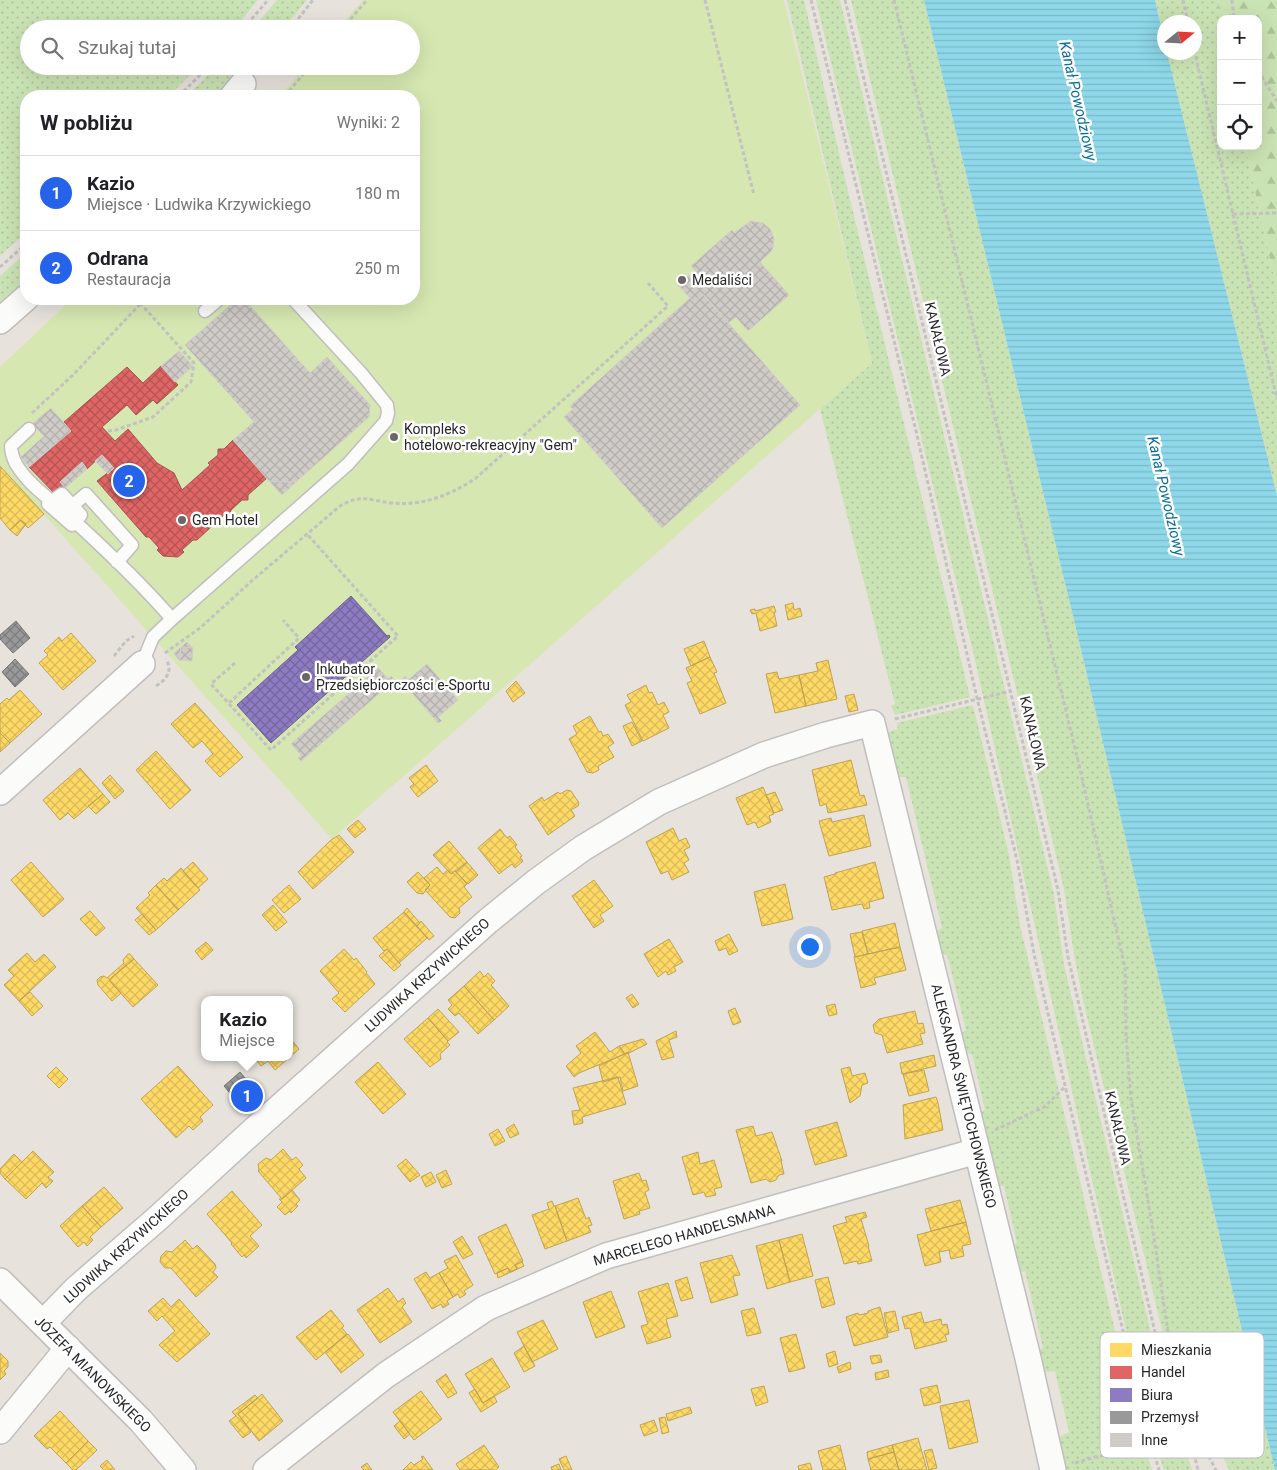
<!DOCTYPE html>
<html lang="pl">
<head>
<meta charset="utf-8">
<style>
	body { margin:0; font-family:Roboto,sans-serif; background:#f6f6f6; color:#202124 }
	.controls { position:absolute; right:15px; top:15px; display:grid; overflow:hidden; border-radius:10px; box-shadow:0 5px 20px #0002 }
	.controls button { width:45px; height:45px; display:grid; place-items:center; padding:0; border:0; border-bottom:1px solid #e0e0e0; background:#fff; color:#202124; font:25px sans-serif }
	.compass { position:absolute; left:1157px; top:15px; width:45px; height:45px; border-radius:50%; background:#fff; box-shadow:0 5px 20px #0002; rotate:72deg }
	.you { position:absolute; left:809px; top:946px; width:18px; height:18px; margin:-12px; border:4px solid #fff; border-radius:50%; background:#1a73e8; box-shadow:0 0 0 8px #1a73e833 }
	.badge { display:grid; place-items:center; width:32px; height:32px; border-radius:50%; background:#2563eb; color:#fff; font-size:16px; font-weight:700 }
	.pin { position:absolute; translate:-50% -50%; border:2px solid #fff; box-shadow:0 1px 5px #0006 }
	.popup { position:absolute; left:201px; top:996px; width:92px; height:65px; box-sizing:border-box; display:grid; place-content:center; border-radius:10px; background:#fff; filter:drop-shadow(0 1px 4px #0005); font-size:16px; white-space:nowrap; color:#757577 }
	.popup b { font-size:19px; color:#202124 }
	.popup::after { content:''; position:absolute; left:50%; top:100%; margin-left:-10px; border:10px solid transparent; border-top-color:#fff }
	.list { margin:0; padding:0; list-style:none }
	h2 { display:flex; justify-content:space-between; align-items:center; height:65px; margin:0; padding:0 20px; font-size:21px }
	h2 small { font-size:16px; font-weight:400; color:#757577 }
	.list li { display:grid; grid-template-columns:32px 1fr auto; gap:15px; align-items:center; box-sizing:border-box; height:75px; padding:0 20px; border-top:1px solid #e0e0e0 }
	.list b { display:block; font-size:19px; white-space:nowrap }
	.list p { margin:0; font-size:16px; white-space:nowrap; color:#757577 }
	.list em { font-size:16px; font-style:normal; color:#757577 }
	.icon { flex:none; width:28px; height:28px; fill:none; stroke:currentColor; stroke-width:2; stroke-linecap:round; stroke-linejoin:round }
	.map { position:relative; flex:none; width:1277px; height:1470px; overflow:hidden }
	.search { position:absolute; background:#fff; box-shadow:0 5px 20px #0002; left:20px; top:20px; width:400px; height:55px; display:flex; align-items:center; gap:12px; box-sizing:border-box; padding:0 18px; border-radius:28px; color:#757577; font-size:19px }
	.panel { position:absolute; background:#fff; box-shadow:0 5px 20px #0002; left:20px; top:90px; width:400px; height:215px; border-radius:20px }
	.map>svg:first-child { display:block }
</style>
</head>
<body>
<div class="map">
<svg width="1277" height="1470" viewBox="0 0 1277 1470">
	<defs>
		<pattern id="grass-dots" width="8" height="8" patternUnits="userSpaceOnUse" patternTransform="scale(1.25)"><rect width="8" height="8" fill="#cae3b4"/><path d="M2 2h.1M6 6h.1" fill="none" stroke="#aec39b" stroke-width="1.8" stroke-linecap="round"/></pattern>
		<pattern id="forest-firs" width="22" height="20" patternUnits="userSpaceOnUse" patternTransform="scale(1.25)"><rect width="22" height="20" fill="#cae3b4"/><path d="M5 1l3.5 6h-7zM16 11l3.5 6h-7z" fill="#aec39b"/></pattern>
		<pattern id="water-rules" width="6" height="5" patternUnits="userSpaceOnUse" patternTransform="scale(1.25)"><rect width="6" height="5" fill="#8ed8ea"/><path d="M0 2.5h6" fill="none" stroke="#7ab9c9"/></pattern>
		<pattern id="homes-cross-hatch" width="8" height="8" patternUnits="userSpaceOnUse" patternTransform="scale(1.25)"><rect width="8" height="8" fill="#ffd966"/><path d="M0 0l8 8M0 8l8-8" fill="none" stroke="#dbba58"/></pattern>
		<pattern id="shops-cross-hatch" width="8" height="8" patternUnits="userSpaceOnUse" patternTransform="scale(1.25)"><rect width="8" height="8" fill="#e06666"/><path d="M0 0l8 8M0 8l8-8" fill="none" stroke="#b65454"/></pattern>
		<pattern id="offices-cross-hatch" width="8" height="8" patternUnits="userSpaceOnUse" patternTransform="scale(1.25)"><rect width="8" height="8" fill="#8e7cc3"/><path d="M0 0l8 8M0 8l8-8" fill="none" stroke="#74669e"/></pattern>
		<pattern id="industry-cross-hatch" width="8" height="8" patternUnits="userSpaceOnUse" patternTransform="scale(1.25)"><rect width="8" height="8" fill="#999"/><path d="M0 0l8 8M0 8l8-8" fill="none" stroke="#7d7d7d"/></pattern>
		<pattern id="building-cross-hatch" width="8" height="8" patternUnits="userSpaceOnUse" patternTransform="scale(1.25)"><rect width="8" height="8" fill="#cfccc8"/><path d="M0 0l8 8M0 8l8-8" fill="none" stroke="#b2afac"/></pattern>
	</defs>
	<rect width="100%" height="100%" fill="#e7e2dc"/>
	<!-- grass -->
	<path fill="url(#grass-dots)" d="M 0,0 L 258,0 L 234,29 L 29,29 L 29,66 L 199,66 L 169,96 L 26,96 L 26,232 L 0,256 Z
		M 277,0 L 307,0 L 283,29 L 252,29 Z
		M 787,0 L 804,0 L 841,162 L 970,697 L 895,715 L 891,706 L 895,704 L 820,409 L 872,363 Z
		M 816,0 L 840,0 L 1054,895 L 1064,965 L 1153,1342 L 1192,1470 L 1164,1470 L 1142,1401 L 974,656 Z
		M 851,0 L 924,0 L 1074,620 L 1275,1470 L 1229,1470 L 1206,1417 L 1184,1383 L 1164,1338 L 1083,1000 L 1074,954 L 1064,889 Z
		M 1155,0 L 1217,0 L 1221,19 L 1221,146 L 1245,146 L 1277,290 L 1277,496 L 1167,53 L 1194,52 L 1194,22 L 1164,22 L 1164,41 Z
		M 217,66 L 224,66 L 239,80 L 223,96 L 187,96 Z
		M 26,253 L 26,283 L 0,307 L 0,276 Z
		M 973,705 L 1009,855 L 1020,925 L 1104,1284 L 1130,1396 L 1152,1470 L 1064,1470 L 1057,1442 L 1060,1437 L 1069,1432 L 1055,1371 L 1047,1372 L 1043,1370 L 1037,1352 L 1043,1348 L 1025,1271 L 1019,1272 L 1013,1245 L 1017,1243 L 1004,1186 L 996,1186 L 979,1113 L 985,1110 L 972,1054 L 965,1053 L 961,1033 L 966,1030 L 947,955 L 940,954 L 935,932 L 942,928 L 906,777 L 901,777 L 897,775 L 886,733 L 898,729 L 897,723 Z"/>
	<!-- forest -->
	<path fill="url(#forest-firs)" d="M 1217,0 L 1277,0 L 1277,290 L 1245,146 L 1258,146 L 1258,19 L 1221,19 Z"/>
	<!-- pitch -->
	<path fill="#d6e7b1" d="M 363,0 L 784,0 L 872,363 L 332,839 L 0,465 L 0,367 L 72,299 L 414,299 L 414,96 L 280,96 L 306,66 L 411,66 L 411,29 L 338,29 Z"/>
	<!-- water -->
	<path fill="url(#water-rules)" d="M 924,0 L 1155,0 L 1164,41 L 1164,52 L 1167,53 L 1277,496 L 1277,1470 L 1275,1470 L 1074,620 Z"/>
	<!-- homes -->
	<path fill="url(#homes-cross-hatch)" stroke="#bea453" d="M 0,466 L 44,514 L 28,528 L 21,520 L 10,530 L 0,518 Z
		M 21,520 L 26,524 L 17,536 L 10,530 Z
		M 793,603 L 794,610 L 800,608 L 802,616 L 788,620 L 785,605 Z
		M 774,606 L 776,612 L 774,612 L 777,626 L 760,631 L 756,613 L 752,614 L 750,610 L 755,609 L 755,611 Z
		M 71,633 L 96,661 L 63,690 L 39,663 L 48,655 L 44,651 L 59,637 L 62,641 Z
		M 704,641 L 710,657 L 691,666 L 684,649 Z
		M 710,657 L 717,672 L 714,673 L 726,703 L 700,714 L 687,683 L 692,681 L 686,668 Z
		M 828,660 L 837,699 L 806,706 L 799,675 L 818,671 L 816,663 Z
		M 777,672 L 779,679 L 799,675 L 806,706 L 775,713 L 766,674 Z
		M 516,681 L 525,693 L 513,702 L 506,691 Z
		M 646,685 L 649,693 L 652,692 L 658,705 L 664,702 L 669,712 L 663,715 L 669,728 L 643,741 L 625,705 L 631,702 L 627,695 Z
		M 20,690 L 42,714 L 10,743 L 0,733 L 0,704 L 7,698 L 9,700 Z
		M 854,694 L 858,710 L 849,712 L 845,696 Z
		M 195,703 L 243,757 L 220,777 L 205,761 L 213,754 L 202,741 L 193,748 L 171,724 Z
		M 590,716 L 599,732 L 601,731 L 603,736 L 608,734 L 614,743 L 608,747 L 614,757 L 598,766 L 599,770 L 593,773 L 587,772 L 569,739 L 577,734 L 573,726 Z
		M 632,722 L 642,741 L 632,746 L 623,726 Z
		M 0,733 L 10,743 L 0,752 Z
		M 156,751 L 191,790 L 170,809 L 136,770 Z
		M 851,760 L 860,796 L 864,795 L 867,805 L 828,813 L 826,804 L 820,806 L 812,770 Z
		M 426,765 L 438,781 L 418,797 L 410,787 L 414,784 L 409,778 Z
		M 80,768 L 103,794 L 74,819 L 68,813 L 60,820 L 43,800 Z
		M 110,775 L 124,791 L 115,799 L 102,783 Z
		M 763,787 L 774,814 L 769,816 L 771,822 L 758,828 L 755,822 L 747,825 L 736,798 Z
		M 567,790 L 571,791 L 579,803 L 578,806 L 571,810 L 575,816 L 548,835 L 529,806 L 542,797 L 544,801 L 558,792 L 560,794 Z
		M 775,792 L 783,810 L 774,813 L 766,795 Z
		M 103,794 L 110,802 L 96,814 L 88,806 Z
		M 864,815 L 871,846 L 829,856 L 819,821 L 831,818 L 832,822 Z
		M 358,820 L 366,829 L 355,838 L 347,829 Z
		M 673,828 L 679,841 L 686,838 L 690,847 L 684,850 L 689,860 L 684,863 L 689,872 L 672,880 L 668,871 L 661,874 L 646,842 Z
		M 500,829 L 507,838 L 510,836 L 517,845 L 515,847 L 522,856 L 520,857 L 523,861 L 515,868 L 512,864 L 499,874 L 478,848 Z
		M 339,835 L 354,852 L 313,889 L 298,872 L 331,840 Z
		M 449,841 L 467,862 L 451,874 L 433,855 Z
		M 31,862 L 64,899 L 43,917 L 11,880 Z
		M 193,862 L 208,879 L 198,888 L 183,871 Z
		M 467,862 L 478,875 L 468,884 L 456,872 Z
		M 875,862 L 884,898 L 869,902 L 870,908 L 864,909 L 862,904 L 832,910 L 824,877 L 835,874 L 835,873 Z
		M 437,867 L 443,874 L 448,870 L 451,874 L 455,871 L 467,884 L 464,887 L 472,897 L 459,908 L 460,913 L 455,918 L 450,917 L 425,890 L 430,885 L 424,878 Z
		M 181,868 L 200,890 L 178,910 L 156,885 L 164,878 L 167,881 Z
		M 418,872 L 430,885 L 423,894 L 417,893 L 407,882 Z
		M 594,880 L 613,906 L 600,915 L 604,921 L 594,928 L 572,896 Z
		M 785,884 L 793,919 L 762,926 L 754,892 Z
		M 156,885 L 178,910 L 156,930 L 136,908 L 150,895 L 148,893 Z
		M 289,885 L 301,899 L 284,913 L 272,900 Z
		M 273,905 L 287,922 L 276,931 L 262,915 Z
		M 407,908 L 420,923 L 417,926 L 404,912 Z
		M 90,911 L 105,928 L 96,936 L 80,919 Z
		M 404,912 L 427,938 L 399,963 L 387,949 L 384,951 L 373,938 Z
		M 142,914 L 156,930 L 149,935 L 135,920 Z
		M 421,921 L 434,936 L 429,940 L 417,926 Z
		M 895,923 L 900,947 L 868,954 L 862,931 Z
		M 862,932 L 868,954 L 855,957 L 850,934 Z
		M 729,934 L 738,951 L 729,955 L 726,948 L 719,951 L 715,941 Z
		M 669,939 L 683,962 L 674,967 L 676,971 L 668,975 L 666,971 L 658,977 L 644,954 Z
		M 206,942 L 213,950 L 202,960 L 195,951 Z
		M 900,947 L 906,970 L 874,978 L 876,984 L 861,988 L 854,957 Z
		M 344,949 L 354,960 L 356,958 L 367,972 L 366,973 L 375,984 L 345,1012 L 332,999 L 339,993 L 320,971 Z
		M 387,949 L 401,965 L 394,971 L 379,956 Z
		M 27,953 L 35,962 L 44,954 L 56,967 L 19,1001 L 4,985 L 14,976 L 8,970 Z
		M 128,954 L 130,954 L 134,959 L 109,980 L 121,993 L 112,1001 L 98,985 L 97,980 L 100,977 L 104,976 L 107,978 L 124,963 L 123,960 Z
		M 134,959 L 158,985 L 133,1007 L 109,980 Z
		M 480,971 L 484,977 L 488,973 L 495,981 L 491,985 L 509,1006 L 494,1020 L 464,986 Z
		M 464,986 L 494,1020 L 478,1034 L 459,1013 L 455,1016 L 448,1009 L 452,1005 L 448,1000 Z
		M 30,992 L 43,1006 L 32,1016 L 19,1001 Z
		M 632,994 L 639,1004 L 633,1008 L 626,998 Z
		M 835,1004 L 837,1014 L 829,1016 L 826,1006 Z
		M 735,1008 L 741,1022 L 733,1025 L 728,1011 Z
		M 438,1009 L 459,1032 L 448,1041 L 428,1018 Z
		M 915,1011 L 918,1024 L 923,1023 L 925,1033 L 920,1034 L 923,1044 L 887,1053 L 882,1035 L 875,1033 L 873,1025 L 879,1019 Z
		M 428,1018 L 448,1041 L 447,1042 L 450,1045 L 440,1054 L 441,1059 L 430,1067 L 404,1039 Z
		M 676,1031 L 677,1037 L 669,1040 L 674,1057 L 662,1060 L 656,1041 Z
		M 595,1032 L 610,1052 L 619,1046 L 625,1054 L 579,1073 L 574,1077 L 566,1066 L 581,1053 L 576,1046 Z
		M 290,1038 L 299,1049 L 275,1070 L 268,1061 L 261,1066 L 254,1057 L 290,1057 Z
		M 643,1039 L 647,1044 L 629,1053 L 625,1054 L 619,1046 Z
		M 628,1052 L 638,1086 L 623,1091 L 620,1077 L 603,1082 L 599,1066 Z
		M 934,1055 L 936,1066 L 902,1074 L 900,1063 Z
		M 378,1062 L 406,1094 L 383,1114 L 355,1082 Z
		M 178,1066 L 213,1105 L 200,1117 L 203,1121 L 193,1130 L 189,1126 L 176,1138 L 141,1099 Z
		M 56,1067 L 68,1079 L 59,1088 L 47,1076 Z
		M 850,1067 L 852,1076 L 865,1073 L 868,1083 L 862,1085 L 860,1096 L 850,1103 L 841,1069 Z
		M 924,1070 L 929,1091 L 909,1096 L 903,1074 Z
		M 618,1077 L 626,1104 L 582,1117 L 583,1123 L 574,1125 L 572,1111 L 580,1110 L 573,1088 Z
		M 936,1097 L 938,1103 L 943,1130 L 905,1139 L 903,1105 Z
		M 837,1122 L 847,1156 L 815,1165 L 805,1131 Z
		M 514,1124 L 519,1134 L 510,1138 L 506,1129 Z
		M 753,1126 L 756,1136 L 772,1132 L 782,1161 L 781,1161 L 784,1174 L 779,1175 L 776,1180 L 770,1182 L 766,1179 L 751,1183 L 736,1130 Z
		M 498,1129 L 505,1141 L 495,1146 L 489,1134 Z
		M 283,1149 L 292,1160 L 296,1157 L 303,1165 L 299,1169 L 306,1178 L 282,1199 L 258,1171 L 259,1170 L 258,1164 L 266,1158 L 271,1160 Z
		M 33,1151 L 54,1172 L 48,1177 L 53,1181 L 46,1188 L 42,1183 L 26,1199 L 5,1179 Z
		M 698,1152 L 700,1164 L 714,1160 L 722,1187 L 714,1189 L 716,1195 L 706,1197 L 704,1192 L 693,1195 L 682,1157 Z
		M 14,1154 L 22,1162 L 5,1179 L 0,1173 L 0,1169 Z
		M 406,1159 L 420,1175 L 410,1182 L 397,1166 Z
		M 446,1170 L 452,1184 L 442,1188 L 436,1175 Z
		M 431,1172 L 436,1182 L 426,1187 L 421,1177 Z
		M 639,1173 L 642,1181 L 646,1180 L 649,1190 L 645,1192 L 650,1208 L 639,1211 L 640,1214 L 624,1219 L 613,1181 Z
		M 104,1187 L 123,1208 L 101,1227 L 82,1206 Z
		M 292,1190 L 300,1200 L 296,1204 L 298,1206 L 291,1213 L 290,1211 L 285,1215 L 277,1207 L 282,1202 L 279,1199 L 282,1199 Z
		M 232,1191 L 262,1225 L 250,1236 L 259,1246 L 246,1258 L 244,1255 L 242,1257 L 231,1244 L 232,1243 L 207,1214 Z
		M 578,1198 L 586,1219 L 589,1217 L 592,1225 L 588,1226 L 591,1232 L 567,1241 L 555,1206 Z
		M 960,1200 L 966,1222 L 931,1231 L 925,1209 Z
		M 552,1201 L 554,1206 L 555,1206 L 567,1241 L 545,1249 L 532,1215 L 549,1209 L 547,1203 Z
		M 82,1206 L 101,1227 L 90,1237 L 93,1240 L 87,1246 L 84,1242 L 78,1247 L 60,1226 Z
		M 865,1212 L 867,1217 L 861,1219 L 869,1246 L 868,1246 L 872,1261 L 858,1264 L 857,1261 L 844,1264 L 833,1226 L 847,1222 L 845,1217 Z
		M 966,1222 L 971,1244 L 962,1246 L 964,1256 L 951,1259 L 949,1250 L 939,1252 L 941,1262 L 925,1266 L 917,1235 Z
		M 506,1224 L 523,1261 L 515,1265 L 517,1269 L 510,1272 L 508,1268 L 495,1274 L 478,1237 Z
		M 802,1234 L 813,1276 L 790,1282 L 779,1240 Z
		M 462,1236 L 473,1254 L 463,1259 L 453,1242 Z
		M 185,1240 L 193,1249 L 197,1245 L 215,1264 L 216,1268 L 213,1272 L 218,1277 L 196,1297 L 171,1268 L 165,1268 L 160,1262 L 161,1256 L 166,1251 L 172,1252 Z
		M 779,1240 L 790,1282 L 767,1289 L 756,1246 Z
		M 456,1255 L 473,1285 L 464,1291 L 466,1294 L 460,1298 L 458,1294 L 453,1297 L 439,1273 L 448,1268 L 444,1261 Z
		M 732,1255 L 740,1275 L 733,1276 L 738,1295 L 711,1303 L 700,1263 Z
		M 522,1262 L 524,1266 L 498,1278 L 497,1273 L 508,1268 L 510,1272 L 517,1269 L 515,1265 Z
		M 426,1272 L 430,1278 L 439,1273 L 453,1297 L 447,1301 L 449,1304 L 443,1308 L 441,1304 L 432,1309 L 414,1279 Z
		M 687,1277 L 693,1298 L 681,1301 L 675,1281 Z
		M 828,1277 L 835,1304 L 822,1308 L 815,1280 Z
		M 668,1283 L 678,1316 L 666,1319 L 671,1337 L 647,1344 L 641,1326 L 648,1324 L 638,1292 Z
		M 388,1288 L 398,1302 L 403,1298 L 405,1302 L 406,1303 L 402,1307 L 412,1322 L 380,1343 L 357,1310 Z
		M 611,1291 L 625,1327 L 596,1338 L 583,1302 Z
		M 163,1298 L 171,1307 L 179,1299 L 210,1334 L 177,1362 L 159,1345 L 175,1331 L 162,1316 L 157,1321 L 148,1311 Z
		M 880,1307 L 888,1337 L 854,1346 L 846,1317 L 858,1313 L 859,1315 L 868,1313 L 868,1311 Z
		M 754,1308 L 761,1333 L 747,1336 L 741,1311 Z
		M 331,1310 L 344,1326 L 342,1328 L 347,1334 L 316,1360 L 296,1337 Z
		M 895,1311 L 899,1330 L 888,1333 L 884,1313 Z
		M 921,1312 L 924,1323 L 941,1319 L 942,1325 L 947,1324 L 949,1334 L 945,1335 L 947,1341 L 915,1349 L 910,1328 L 905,1329 L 902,1317 Z
		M 543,1320 L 558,1349 L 532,1362 L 517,1332 Z
		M 348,1334 L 364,1355 L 341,1373 L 325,1352 Z
		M 796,1334 L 805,1368 L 789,1372 L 780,1338 Z
		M 524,1346 L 535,1366 L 524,1372 L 514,1353 Z
		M 835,1351 L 838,1364 L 829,1367 L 826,1354 Z
		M 0,1353 L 8,1361 L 8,1367 L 4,1371 L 6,1374 L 0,1380 Z
		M 880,1355 L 882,1362 L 872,1364 L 870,1356 Z
		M 492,1358 L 510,1387 L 483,1403 L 465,1374 Z
		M 850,1362 L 851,1369 L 839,1373 L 837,1367 Z
		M 888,1370 L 889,1377 L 876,1380 L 875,1373 Z
		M 446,1374 L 457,1393 L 448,1398 L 436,1381 Z
		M 937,1385 L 941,1402 L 924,1406 L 920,1389 Z
		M 764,1386 L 768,1402 L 756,1406 L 751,1389 Z
		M 475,1389 L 483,1403 L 494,1396 L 497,1402 L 481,1412 L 469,1393 Z
		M 421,1391 L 442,1419 L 414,1440 L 393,1412 Z
		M 262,1394 L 283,1421 L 259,1441 L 238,1414 Z
		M 255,1395 L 258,1398 L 238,1414 L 251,1432 L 243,1438 L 229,1421 L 236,1416 L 232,1412 Z
		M 969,1400 L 978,1442 L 949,1449 L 940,1406 Z
		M 690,1407 L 692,1413 L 668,1421 L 666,1414 Z
		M 60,1411 L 88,1441 L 66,1463 L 50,1447 L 47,1449 L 34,1436 Z
		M 665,1417 L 669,1432 L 662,1434 L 659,1418 Z
		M 654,1420 L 658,1431 L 644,1436 L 640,1425 Z
		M 400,1421 L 410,1434 L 404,1439 L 394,1426 Z
		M 918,1438 L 927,1470 L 899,1470 L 892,1445 Z
		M 88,1441 L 97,1450 L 76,1470 L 73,1470 L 66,1463 Z
		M 484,1445 L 499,1467 L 496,1470 L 460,1470 L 456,1464 Z
		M 840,1445 L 846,1470 L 823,1470 L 818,1451 Z
		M 892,1445 L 894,1452 L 868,1459 L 867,1452 Z
		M 932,1449 L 937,1468 L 929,1470 L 924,1451 Z
		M 894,1452 L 899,1470 L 871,1470 L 868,1459 Z
		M 423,1456 L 433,1470 L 403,1470 L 411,1462 L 414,1465 L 423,1459 L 421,1457 Z
		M 566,1456 L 572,1470 L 564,1470 L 559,1459 Z
		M 107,1460 L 115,1470 L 104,1470 L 100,1466 Z
		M 367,1463 L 372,1470 L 364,1470 L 361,1467 Z
		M 810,1463 L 812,1470 L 799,1470 L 798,1466 Z
		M 559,1464 L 561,1470 L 552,1470 L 551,1467 Z"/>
	<!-- shops -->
	<path fill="url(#shops-cross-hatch)" stroke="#a85353" d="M 161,366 L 178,385 L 157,404 L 153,400 L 136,415 L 127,405 L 102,427 L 115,441 L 128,429 L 157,463 L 174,473 L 182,490 L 210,465 L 208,463 L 218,455 L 218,449 L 224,449 L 233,440 L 267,478 L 248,495 L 248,500 L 242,500 L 231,510 L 230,515 L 224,515 L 197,540 L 193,540 L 182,550 L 184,552 L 178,557 L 163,556 L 157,550 L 159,548 L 149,537 L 146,537 L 97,481 L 114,468 L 102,455 L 87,469 L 82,462 L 60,482 L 65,488 L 57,496 L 29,467 L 71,431 L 64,422 L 127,367 L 143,383 Z"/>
	<!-- offices -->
	<path fill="url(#offices-cross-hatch)" stroke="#6f6294" d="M 351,596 L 387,636 L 389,635 L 390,637 L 271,743 L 237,705 L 298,650 L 295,647 Z"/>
	<!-- industry -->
	<path fill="url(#industry-cross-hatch)" stroke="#777" d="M 16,621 L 30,638 L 13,653 L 0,639 L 0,635 Z
		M 15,659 L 29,674 L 15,687 L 2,672 Z
		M 240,1072 L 254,1089 L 238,1103 L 224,1086 Z"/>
	<!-- building -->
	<path fill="url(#building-cross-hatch)" stroke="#d2cdc8" d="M 751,221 L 763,223 L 770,229 L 774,238 L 773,247 L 771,252 L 760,262 L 789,295 L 748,331 L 736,317 L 728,323 L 703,294 L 694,302 L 678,285 L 695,270 L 691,266 L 732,230 L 734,233 Z
		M 703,294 L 800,405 L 662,528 L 564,417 L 573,409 L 570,406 L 690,298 L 694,302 Z
		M 237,299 L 244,299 L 310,373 L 327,357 L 370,405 L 369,417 L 296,482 L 269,481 L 233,440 L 254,422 L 185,345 Z
		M 179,351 L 193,366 L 175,382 L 161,366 Z
		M 51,408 L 71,431 L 29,467 L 21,457 L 44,436 L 32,424 Z
		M 102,455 L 114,468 L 108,474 L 95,461 Z
		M 82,462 L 87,469 L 65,488 L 60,482 Z
		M 269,481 L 296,482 L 282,495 Z
		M 187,642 L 193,648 L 181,647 Z
		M 181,647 L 179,660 L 174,653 Z
		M 181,647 L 193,648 L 192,661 L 179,660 Z
		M 427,664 L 458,700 L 438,717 L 442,721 L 438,723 L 401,680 L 405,676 L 408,680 Z
		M 378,668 L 388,679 L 391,676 L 395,680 L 301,761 L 298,758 L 301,755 L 291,744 Z"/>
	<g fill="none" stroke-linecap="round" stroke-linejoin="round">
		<!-- lane casing -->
		<g stroke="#c0bebe" stroke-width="15">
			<path id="lane" d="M 205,311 L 219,299
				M 29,429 L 11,446 C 11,452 13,458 16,464 C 29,486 53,501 71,518 C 106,550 141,583 172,619 L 348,464 L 386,421 L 388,413 L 387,405 L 361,373 L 293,299
				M 62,494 L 81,515 L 72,525 L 48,504 Z
				M 65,512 L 86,494 L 132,545 L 117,562
				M 142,664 L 153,637 L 172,619"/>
		</g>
		<!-- street casing -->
		<g stroke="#c0bebe" stroke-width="28">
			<path id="street" d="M 233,96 L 243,84
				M 0,321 L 26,298
				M 0,792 L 142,664
				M 0,1281 L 141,1421 L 183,1470
				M 43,1323 L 76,1289 L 158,1218 L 255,1129 L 488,921 L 536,882 L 583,848 L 659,802 L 764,755 L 826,735 L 872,723 L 1028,1358 L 1053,1470
				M 0,1431 L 68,1348
				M 266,1470 L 386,1375 L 486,1308 L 606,1256 L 977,1151"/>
		</g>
		<!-- path -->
		<path stroke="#c2c2c1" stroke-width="3" stroke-dasharray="4 2.5" stroke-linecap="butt" d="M 705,0 L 754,195
			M 811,0 L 916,431 L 977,698 L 1017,860 L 1034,954 L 1140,1403 L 1159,1470
			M 845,0 L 1058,890 L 1068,957 L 1157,1341 L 1192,1445 L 1198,1470
			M 894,0 L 1080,769 L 1125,968 L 1126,1036 L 1131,1099 L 1153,1231 L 1170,1346 L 1174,1388
			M 1183,0 L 1188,22
			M 1232,0 L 1234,19
			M 243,29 L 268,0
			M 290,29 L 313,0
			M 342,29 L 367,0
			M 1194,50 L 1277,399
			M 1258,71 L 1277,101
			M 179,96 L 209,66
			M 285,96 L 310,66
			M 1233,214 L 1277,213
			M 0,267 L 26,244
			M 32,413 L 74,374 L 145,299
			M 108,431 L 116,430 L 153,417 L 191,382 L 194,363 L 141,304
			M 165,653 L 200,628 L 254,579 L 340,506 C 362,493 370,501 392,503 C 423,506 451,495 476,478 L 668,306 L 648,283
			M 114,656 L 126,641 L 134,636
			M 235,663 L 211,684 L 271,750 L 398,636 L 307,534
			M 156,686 C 167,679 173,671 166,659
			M 229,703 L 299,638 L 283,620
			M 895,719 L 1011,691
			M 995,1130 L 1044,1107 L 1065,1087
			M 1193,1445 L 1208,1455 L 1216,1470
			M 1075,1463 L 1095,1457 L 1152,1447"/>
		<!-- lane -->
		<use href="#lane" stroke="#fbfbfa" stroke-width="12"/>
		<!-- street -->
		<use href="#street" stroke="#fbfbfa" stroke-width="25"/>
	</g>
	<!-- markers -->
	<g fill="#6a6866" stroke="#fff" stroke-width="2">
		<circle cx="682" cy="280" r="5"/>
		<circle cx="394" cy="437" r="5"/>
		<circle cx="182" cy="520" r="5"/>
		<circle cx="306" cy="677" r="5"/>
	</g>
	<g text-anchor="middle" stroke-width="5" stroke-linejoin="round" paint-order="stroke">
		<!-- poi labels -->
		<g font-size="14" fill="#272727" stroke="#fff" text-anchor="start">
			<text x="692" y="285">Medaliści</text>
			<text x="404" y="434">Kompleks<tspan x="404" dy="16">hotelowo-rekreacyjny "Gem"</tspan></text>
			<text x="192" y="525">Gem Hotel</text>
			<text x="316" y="674">Inkubator<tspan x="316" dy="16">Przedsiębiorczości e-Sportu</tspan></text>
		</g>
		<!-- street labels -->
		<g font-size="14" fill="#272727" stroke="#fff">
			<text transform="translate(938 339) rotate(77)" y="5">KANAŁOWA</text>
			<text transform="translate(1033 733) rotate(77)" y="5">KANAŁOWA</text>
			<text transform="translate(427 975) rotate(-42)" y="5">LUDWIKA KRZYWICKIEGO</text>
			<text transform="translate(964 1096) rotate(76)" y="5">ALEKSANDRA ŚWIĘTOCHOWSKIEGO</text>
			<text transform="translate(1118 1128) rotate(77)" y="5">KANAŁOWA</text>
			<text transform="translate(684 1235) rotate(-16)" y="5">MARCELEGO HANDELSMANA</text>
			<text transform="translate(126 1246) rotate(-42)" y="5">LUDWIKA KRZYWICKIEGO</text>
			<text transform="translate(93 1374) rotate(45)" y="5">JÓZEFA MIANOWSKIEGO</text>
		</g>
		<!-- water labels -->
		<g font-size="15" font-style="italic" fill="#0b7098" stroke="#fff">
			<text transform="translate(1078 101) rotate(77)" y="5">Kanał Powodziowy</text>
			<text transform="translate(1166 496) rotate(77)" y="5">Kanał Powodziowy</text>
		</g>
	</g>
	<!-- legend -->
	<rect x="1100" y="1332" width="164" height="126" rx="8" fill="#fff" stroke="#bebebe" stroke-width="1"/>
	<rect x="1110" y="1343" width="22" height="14" fill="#ffd966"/>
	<rect x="1110" y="1366" width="22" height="13" fill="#e06666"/>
	<rect x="1110" y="1388" width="22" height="14" fill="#8e7cc3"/>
	<rect x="1110" y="1411" width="22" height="13" fill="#999"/>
	<rect x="1110" y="1433" width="22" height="14" fill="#cfccc8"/>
	<g font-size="14" fill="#272727">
		<text x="1141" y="1355">Mieszkania</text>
		<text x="1141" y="1377">Handel</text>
		<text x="1141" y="1400">Biura</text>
		<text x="1141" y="1422">Przemysł</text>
		<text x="1141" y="1445">Inne</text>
	</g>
</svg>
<div class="controls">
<button>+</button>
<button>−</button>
<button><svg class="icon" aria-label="locate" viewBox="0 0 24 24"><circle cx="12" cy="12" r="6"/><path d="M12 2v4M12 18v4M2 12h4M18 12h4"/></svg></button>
</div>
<svg class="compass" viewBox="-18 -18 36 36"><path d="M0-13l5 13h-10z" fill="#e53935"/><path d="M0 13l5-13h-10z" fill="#757577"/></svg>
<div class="you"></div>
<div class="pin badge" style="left:247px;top:1096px">1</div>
<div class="popup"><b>Kazio</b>Miejsce</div>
<div class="pin badge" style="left:129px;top:481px">2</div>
<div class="search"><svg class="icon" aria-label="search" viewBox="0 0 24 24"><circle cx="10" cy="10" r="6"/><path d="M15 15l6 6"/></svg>Szukaj tutaj</div>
<section class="panel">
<h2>W pobliżu<small>Wyniki: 2</small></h2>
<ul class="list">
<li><span class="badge">1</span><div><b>Kazio</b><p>Miejsce · Ludwika Krzywickiego</p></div><em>180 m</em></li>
<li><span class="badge">2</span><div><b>Odrana</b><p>Restauracja</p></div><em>250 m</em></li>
</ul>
</section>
</div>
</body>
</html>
